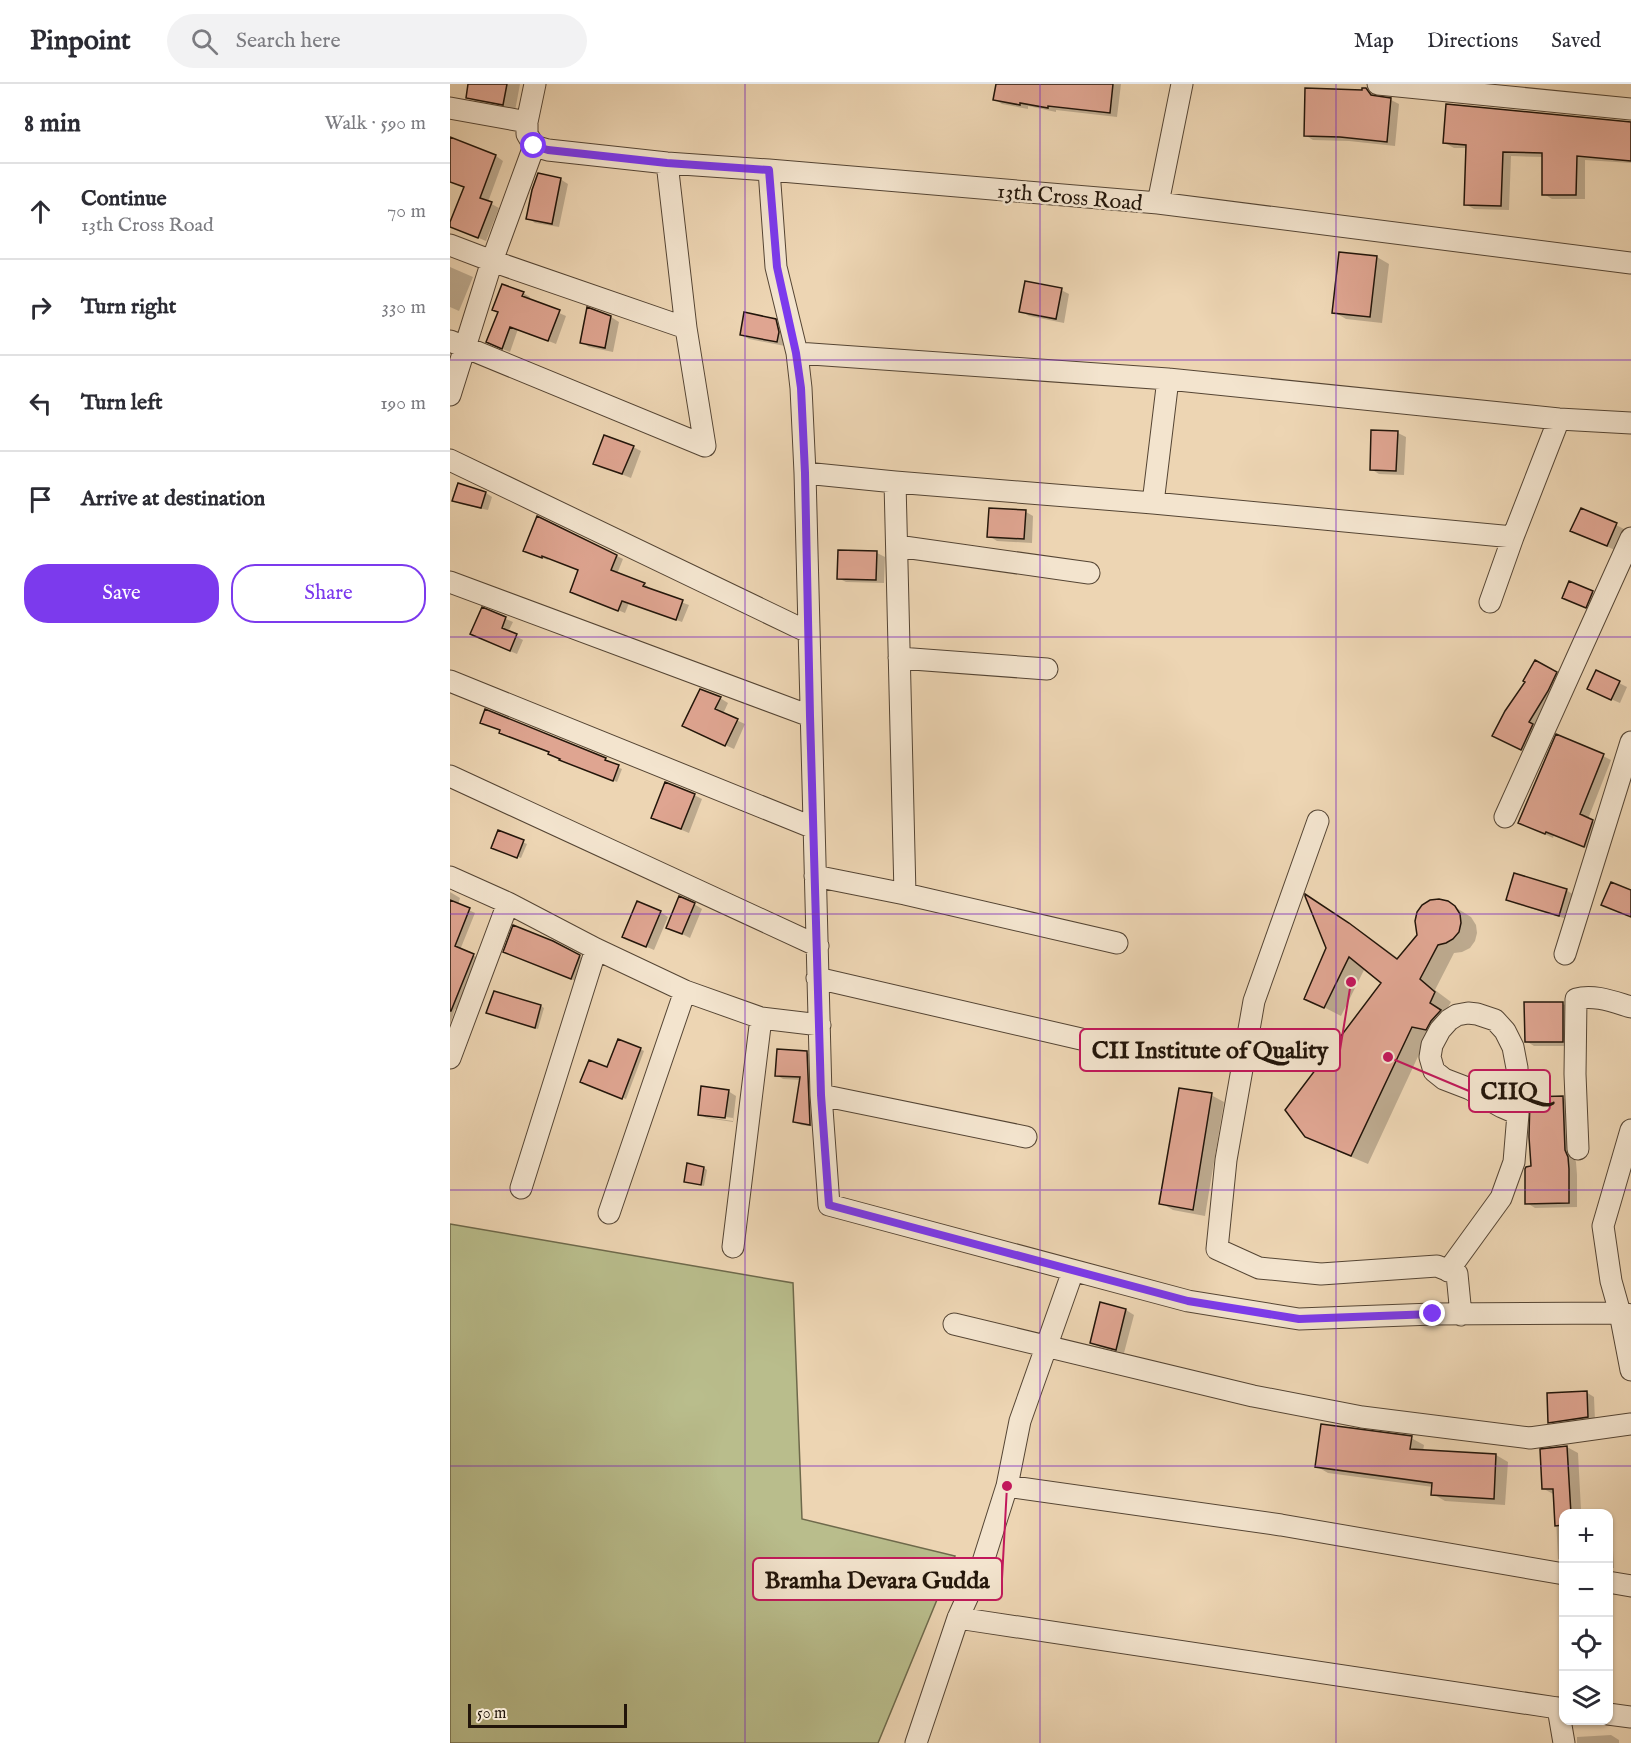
<!DOCTYPE html>
<html lang="en">
<head>
<meta charset="utf-8">
<style>
	body { margin:0; font-family:"IM FELL English",serif; background:#f2f2f3; color:#2b2b33 }
	.controls { position:absolute; right:18px; bottom:18px; display:grid; overflow:hidden; border-radius:12px; box-shadow:0 2px 4px #0004 }
	.controls button { width:54px; height:54px; display:grid; place-items:center; padding:0; border:0; border-bottom:2px solid #e1e1e2; background:#fff; color:#2b2b33; font:30px sans-serif }
	.scale { position:absolute; left:18px; bottom:15px; width:159px; box-sizing:border-box; padding-left:6px; border:3px solid #22150a; border-top:0; font-size:16px; line-height:21px; white-space:nowrap; color:#22150a; -webkit-text-stroke:4px #f3e4ce; paint-order:stroke }
	.stop { position:absolute; width:18px; height:18px; margin:-14px; border:4px solid #7c3aed; border-radius:50%; background:#fff }
	.stop.end { background:#7c3aed; border-color:#fff; box-shadow:0 2px 6px #0008 }
	.list { margin:0; padding:0; list-style:none }
	h2 { display:flex; justify-content:space-between; align-items:center; height:78px; margin:0; padding:0 24px; font-size:26px }
	h2 small { font-size:20px; font-weight:400; color:#7c7c81 }
	.list li { display:grid; grid-template-columns:39px 1fr auto; gap:18px; align-items:center; box-sizing:border-box; height:96px; padding:0 24px; border-top:2px solid #e1e1e2 }
	.list b { display:block; font-size:22px; white-space:nowrap }
	.list p { margin:0; font-size:20px; white-space:nowrap; color:#7c7c81 }
	.list em { font-size:20px; font-style:normal; color:#7c7c81 }
	.actions { display:flex; gap:12px; padding:18px 24px }
	.actions a { flex:1; padding:14px 0; border:2px solid #7c3aed; border-radius:24px; text-align:center; font-size:21px; color:#7c3aed }
	.actions .main { background:#7c3aed; color:#fff }
	.icon { flex:none; width:33px; height:33px; fill:none; stroke:currentColor; stroke-width:2; stroke-linecap:round; stroke-linejoin:round }
	.map { position:relative; flex:none; width:1181px; height:1659px; overflow:hidden }
	header { display:flex; align-items:center; gap:36px; box-sizing:border-box; height:84px; padding:0 30px; background:#fff; border-bottom:2px solid #e1e1e2 }
	header strong { font-size:28px }
	nav { display:flex; gap:33px; margin-inline-start:auto; font-size:21px }
	.search { width:420px; height:54px; background:#f2f2f3; display:flex; align-items:center; gap:15px; box-sizing:border-box; padding:0 21px; border-radius:33px; color:#7c7c81; font-size:22px }
	main { display:flex }
	aside { flex:1; background:#fff }
	.map>svg:first-child { display:block }
</style>
</head>
<body>
<header>
<strong>Pinpoint</strong>
<div class="search"><svg class="icon" aria-label="search" viewBox="0 0 24 24"><circle cx="10" cy="10" r="6"/><path d="M15 15l6 6"/></svg>Search here</div>
<nav><a>Map</a><a>Directions</a><a>Saved</a></nav>
</header>
<main>
<aside>
<h2>8 min<small>Walk · 590 m</small></h2>
<ul class="list">
<li><svg class="icon" aria-label="ahead" viewBox="0 0 24 24"><path d="M12 20V5M6 11l6-6 6 6"/></svg><div><b>Continue</b><p>13th Cross Road</p></div><em>70 m</em></li>
<li><svg class="icon" aria-label="right" viewBox="0 0 24 24"><path d="M7 20v-9h11M14 6l5 5-5 5"/></svg><div><b>Turn right</b></div><em>330 m</em></li>
<li><svg class="icon" aria-label="left" viewBox="0 0 24 24"><path d="M17 20v-9H6M10 6l-5 5 5 5"/></svg><div><b>Turn left</b></div><em>190 m</em></li>
<li><svg class="icon" aria-label="arrive" viewBox="0 0 24 24"><path d="M6 21V4h12l-3 4 3 4H6"/></svg><div><b>Arrive at destination</b></div></li>
</ul>
<div class="actions"><a class="main">Save</a><a>Share</a></div>
</aside>
<div class="map">
<svg width="1181" height="1659" viewBox="0 0 1181 1659">
	<rect width="100%" height="100%" fill="#edd5b3"/>
	<filter id="stains"><feTurbulence type="fractalNoise" baseFrequency=".00333" numOctaves="4"/><feColorMatrix values="0 0 0 0 .2 0 0 0 0 .09 0 0 0 0 .02 0 0 0 .5 -.17"/></filter>
	<radialGradient id="worn" r=".72"><stop offset=".6" stop-color="#630" stop-opacity="0"/><stop offset="1" stop-color="#630" stop-opacity=".3"/></radialGradient>
	<!-- green -->
	<path fill="#b9bd8c" stroke="#6e694b" stroke-width="1.5" d="M 0,1140 L 343,1199 L 352,1435 L 505,1472 L 428,1659 L 0,1659 Z"/>
	<!-- shadow -->
	<path fill="#0003" fill-rule="evenodd" d="M 20,0 L 70,0 L 65,27 L 30,20 L 17,13 Z
		M 548,0 L 671,0 L 667,33 L 606,26 L 606,28 L 578,22 L 578,25 L 552,20 L 544,15 Z
		M 916,6 L 926,13 L 941,16 L 949,20 L 945,62 L 899,57 L 863,56 L 855,51 Z
		M 1181,39 L 1181,79 L 1135,76 L 1135,115 L 1102,115 L 1094,110 L 1094,73 L 1061,72 L 1059,126 L 1024,125 L 1015,120 L 1017,64 L 1004,64 L 995,59 Z
		M 0,55 L 46,72 L 53,77 L 38,118 L 49,124 L 36,157 L 0,142 L 15,104 L 0,98 Z
		M 110,95 L 118,100 L 109,143 L 85,139 L 78,134 Z
		M 927,173 L 939,180 L 932,239 L 896,235 L 884,228 Z
		M 0,183 L 23,193 L 9,227 L 0,223 Z
		M 611,206 L 619,210 L 614,239 L 579,232 L 571,227 Z
		M 73,209 L 80,213 L 79,216 L 116,232 L 106,260 L 68,245 L 60,268 L 45,262 Z
		M 161,233 L 169,238 L 163,268 L 139,263 L 131,258 Z
		M 325,236 L 333,241 L 335,262 L 299,255 L 291,251 Z
		M 948,349 L 956,353 L 954,391 L 929,390 L 921,385 Z
		M 183,363 L 191,367 L 181,394 L 153,383 Z
		M 36,409 L 42,413 L 38,426 L 10,420 L 4,416 Z
		M 576,428 L 583,432 L 582,459 L 547,457 L 539,452 Z
		M 1166,441 L 1174,445 L 1165,466 L 1130,451 Z
		M 427,469 L 435,473 L 434,499 L 396,498 L 388,494 Z
		M 81,470 L 167,472 L 173,475 L 167,490 L 194,500 L 200,504 L 199,506 L 239,521 L 232,538 L 179,519 L 175,529 L 128,510 L 130,486 L 99,474 L 98,476 Z
		M 1142,508 L 1146,510 L 1139,524 L 1117,515 Z
		M 33,525 L 63,538 L 58,548 L 73,556 L 67,570 L 29,554 Z
		M 1086,578 L 1112,593 L 1078,669 L 1051,655 Z
		M 1147,588 L 1177,603 L 1170,619 L 1147,609 Z
		M 270,614 L 278,619 L 273,630 L 295,640 L 284,665 L 242,646 Z
		M 101,668 L 155,675 L 159,677 L 158,679 L 172,685 L 167,698 L 104,671 Z
		M 1153,672 L 1161,676 L 1138,735 L 1151,742 L 1142,766 L 1104,751 L 1103,754 L 1070,739 Z
		M 244,711 L 252,715 L 239,749 L 203,734 Z
		M 49,748 L 77,760 L 71,774 L 46,765 Z
		M 1116,806 L 1124,811 L 1117,835 L 1066,820 L 1058,815 Z
		M 0,808 L 10,814 L 8,821 L 25,829 L 10,866 L 29,874 L 10,927 L 5,925 L 0,941 Z
		M 997,818 L 1021,833 L 1026,841 L 1027,849 L 1025,857 L 1020,864 L 1012,868 L 1004,869 L 985,906 L 1001,918 L 995,929 L 978,951 L 918,1080 L 873,1061 L 856,1051 L 933,899 L 915,884 L 891,932 L 856,914 L 877,864 L 872,822 L 915,850 L 949,875 Z
		M 244,820 L 252,825 L 240,854 L 218,843 Z
		M 210,828 L 218,833 L 204,866 L 174,853 Z
		M 103,858 L 136,876 L 128,898 L 61,871 Z
		M 1113,920 L 1121,924 L 1120,962 L 1084,962 L 1076,957 Z
		M 91,922 L 94,924 L 88,945 L 42,930 Z
		M 190,965 L 194,967 L 176,1015 L 135,999 Z
		M 357,969 L 363,972 L 367,1043 L 351,1041 L 345,1038 L 351,996 L 333,995 L 326,991 Z
		M 278,1007 L 286,1012 L 283,1038 L 257,1034 L 249,1030 ZM 256,1030 L 283,1034 L 283,1037 L 256,1033 Z
		M 761,1011 L 774,1018 L 755,1132 L 723,1126 L 711,1119 Z
		M 1113,1014 L 1121,1018 L 1123,1071 L 1126,1078 L 1127,1091 L 1127,1123 L 1085,1124 L 1077,1119 L 1082,1084 Z
		M 254,1084 L 257,1086 L 254,1102 L 235,1097 Z
		M 652,1220 L 676,1226 L 684,1231 L 674,1269 L 650,1263 L 642,1259 Z
		M 1136,1308 L 1144,1313 L 1145,1337 L 1108,1342 L 1100,1338 Z
		M 961,1354 L 974,1361 L 973,1367 L 1046,1371 L 1058,1378 L 1055,1421 L 995,1417 L 983,1410 L 983,1403 L 878,1389 L 866,1382 Z
		M 1117,1363 L 1128,1369 L 1131,1426 L 1150,1425 L 1158,1430 L 1114,1430 L 1114,1478 L 1108,1475 L 1105,1411 L 1094,1405 Z
		M 1158,1430 L 1161,1431 L 1164,1484 L 1158,1484 Z
		M 1161,1651 L 1169,1656 L 1169,1659 L 1127,1659 L 1127,1653 Z"/>
	<!-- building -->
	<path fill="#dfa591" stroke="#22150a" stroke-width="1.5" d="M 18,0 L 57,0 L 53,21 L 16,14 Z
		M 546,0 L 663,0 L 660,29 L 598,22 L 598,24 L 570,19 L 570,21 L 543,16 Z
		M 855,4 L 912,6 L 912,4 L 916,4 L 921,11 L 941,14 L 937,58 L 890,53 L 854,52 Z
		M 996,20 L 1181,38 L 1181,77 L 1127,72 L 1126,111 L 1092,111 L 1092,69 L 1053,68 L 1051,122 L 1014,121 L 1016,61 L 993,59 Z
		M 0,53 L 46,71 L 30,114 L 42,118 L 28,154 L 0,143 L 0,138 L 14,103 L 0,98 Z
		M 88,89 L 111,94 L 102,140 L 76,135 L 82,106 Z
		M 889,168 L 927,172 L 920,233 L 882,229 Z
		M 575,197 L 612,204 L 606,235 L 569,228 Z
		M 52,200 L 74,208 L 72,212 L 110,226 L 98,257 L 60,243 L 52,265 L 36,258 L 48,228 L 42,226 Z
		M 137,223 L 161,232 L 155,264 L 130,259 Z
		M 294,228 L 326,235 L 329,248 L 327,258 L 290,251 Z
		M 921,346 L 948,347 L 946,387 L 920,386 Z
		M 154,351 L 184,362 L 172,390 L 143,380 Z
		M 8,399 L 36,408 L 31,424 L 2,417 Z
		M 539,424 L 576,426 L 574,455 L 537,453 Z
		M 1131,424 L 1167,439 L 1157,462 L 1120,447 Z
		M 87,432 L 167,471 L 161,486 L 195,499 L 193,502 L 233,516 L 226,536 L 172,517 L 168,527 L 120,508 L 128,486 L 92,472 L 92,474 L 73,467 Z
		M 388,466 L 427,467 L 426,496 L 387,495 Z
		M 1119,497 L 1143,507 L 1136,524 L 1112,514 Z
		M 32,523 L 56,533 L 52,544 L 67,550 L 60,567 L 20,550 Z
		M 1085,576 L 1107,588 L 1098,607 L 1079,638 L 1083,640 L 1071,666 L 1042,652 L 1055,627 L 1075,598 L 1073,597 Z
		M 1146,586 L 1170,597 L 1161,616 L 1137,605 Z
		M 250,605 L 271,613 L 265,625 L 288,635 L 275,662 L 232,642 Z
		M 35,625 L 156,674 L 155,676 L 169,681 L 163,697 L 109,676 L 110,675 L 98,670 L 99,668 L 49,649 L 50,646 L 30,639 Z
		M 1106,650 L 1154,670 L 1130,730 L 1143,736 L 1134,763 L 1096,748 L 1095,750 L 1068,739 Z
		M 215,698 L 245,710 L 231,745 L 201,734 Z
		M 48,746 L 74,756 L 67,774 L 41,764 Z
		M 1064,789 L 1117,805 L 1109,832 L 1056,816 Z
		M 1161,798 L 1181,806 L 1181,833 L 1151,821 Z
		M 855,810 L 899,839 L 947,875 L 967,851 L 965,837 L 967,828 L 972,821 L 980,816 L 989,815 L 998,817 L 1005,822 L 1010,830 L 1011,839 L 1009,848 L 1003,855 L 996,859 L 988,861 L 970,895 L 985,908 L 980,919 L 991,926 L 981,937 L 976,946 L 962,943 L 901,1072 L 855,1053 L 835,1026 L 931,899 L 899,873 L 874,924 L 854,915 L 876,864 L 855,812 Z
		M 229,812 L 245,819 L 232,850 L 216,844 Z
		M 0,816 L 20,824 L 5,862 L 24,870 L 1,927 L 0,927 Z
		M 187,817 L 211,827 L 196,863 L 172,853 Z
		M 63,841 L 103,857 L 130,871 L 121,895 L 53,868 Z
		M 44,907 L 91,921 L 85,944 L 36,929 Z
		M 1074,918 L 1113,918 L 1113,958 L 1075,958 Z
		M 168,955 L 191,964 L 172,1015 L 130,998 L 139,976 L 157,983 Z
		M 327,965 L 357,967 L 360,1041 L 343,1038 L 350,993 L 325,992 Z
		M 251,1002 L 279,1006 L 275,1034 L 248,1031 Z
		M 729,1004 L 762,1009 L 743,1126 L 709,1120 Z
		M 1113,1012 L 1115,1066 L 1118,1073 L 1119,1085 L 1119,1119 L 1075,1120 L 1075,1085 L 1076,1083 L 1081,1082 L 1079,1053 L 1080,1013 Z
		M 237,1079 L 254,1083 L 251,1101 L 234,1098 Z
		M 650,1218 L 676,1225 L 666,1266 L 640,1259 Z
		M 1137,1307 L 1138,1333 L 1098,1339 L 1097,1309 Z
		M 871,1340 L 962,1352 L 960,1365 L 1046,1370 L 1044,1415 L 981,1411 L 982,1399 L 865,1383 Z
		M 1117,1362 L 1121,1430 L 1113,1430 L 1113,1441 L 1105,1442 L 1103,1405 L 1092,1405 L 1090,1365 Z"/>
	<g fill="none" stroke-linecap="round" stroke-linejoin="round">
		<!-- minor casing -->
		<g stroke="#554534" stroke-width="23">
			<path id="minor" d="M 85,0 L 77,38 L 77,50 L 84,62 L 98,66 L 217,79 L 319,86 L 708,119 L 1181,179
				M 928,0 L 1181,25
				M 0,24 L 77,38
				M 319,86 L 326,183 L 347,269 L 351,304 L 355,389 L 371,1011 L 379,1121 L 738,1217 L 849,1235 L 983,1230 L 1170,1229 L 1181,1231
				M 708,119 L 732,0
				M 0,161 L 42,177 L 236,244 L 217,79
				M 0,257 L 255,362 L 236,244
				M 347,269 L 718,295 L 1109,335 L 1181,339
				M 0,311 L 42,177 L 84,62
				M 0,376 L 358,548
				M 355,389 L 445,398 L 703,419 L 1063,453 L 1109,335
				M 445,398 L 455,810
				M 703,419 L 718,295
				M 447,462 L 639,489
				M 0,498 L 360,632
				M 1040,518 L 1063,453
				M 449,574 L 597,585
				M 0,597 L 364,744
				M 0,692 L 368,862
				M 1055,733 L 1181,454
				M 868,737 L 804,917 L 776,1076 L 767,1165 L 809,1184 L 871,1190 L 987,1182 L 1007,1190 L 1011,1231
				M 365,792 L 455,810 L 667,859
				M 0,793 L 58,819 L 146,865 L 235,907 L 311,934 L 370,941
				M 1115,870 L 1181,658
				M 367,894 L 631,955
				M 0,974 L 58,819
				M 371,1011 L 576,1053
				M 1181,1046 L 1153,1142 L 1161,1197 L 1170,1229 L 1181,1286
				M 1128,1065 L 1125,990 L 1126,915 C 1144,910 1164,918 1181,923
				M 71,1104 L 146,865
				M 159,1129 L 235,907
				M 283,1163 L 311,934
				M 998,1187 L 1051,1114 L 1064,1078 L 1068,1030 L 1067,984 L 1063,963 L 1055,947 L 1045,936 L 1027,930 L 1018,929 L 1007,931 L 999,936 L 990,946 L 982,961 L 980,973 L 984,987 L 994,995 L 1020,1005 L 1052,1023 L 1068,1030
				M 504,1240 L 803,1312 L 912,1333 L 1080,1354 L 1181,1340
				M 557,1402 L 831,1441 L 1114,1490
				M 1158,1498 L 1181,1502
				M 508,1534 L 1114,1625
				M 1108,1624 L 1114,1659
				M 1158,1630 L 1181,1633
				M 466,1659 L 508,1534 L 532,1481 L 557,1402 L 570,1337 L 623,1187"/>
		</g>
		<!-- minor -->
		<use href="#minor" stroke="#f3e4ce" stroke-width="21"/>
	</g>
	<g fill="none" stroke-linecap="round" stroke-linejoin="round">
		<!-- route -->
		<path stroke="#7c3aed" stroke-width="8" d="M 84,62 L 98,66 L 217,79 L 319,86 L 327,183 L 346,269 L 351,304 L 355,389 L 360,632 L 371,1011 L 379,1121 L 738,1217 L 849,1235 L 983,1230"/>
	</g>
	<!-- grid -->
	<path fill="none" stroke="#7b2cbf" stroke-width="1.5" stroke-opacity="0.55" d="M 295,0 L 295,1659M 590,0 L 590,1659M 886,0 L 886,1659M 0,276 L 1181,276M 0,553 L 1181,553M 0,830 L 1181,830M 0,1106 L 1181,1106M 0,1382 L 1181,1382"/>
	<g text-anchor="middle" stroke-width="5" stroke-linejoin="round" paint-order="stroke">
		<!-- street labels -->
		<g font-size="22" fill="#22150a" stroke="#f3e4ce">
			<text transform="translate(620 112) rotate(5)" y="8">13th Cross Road</text>
		</g>
	</g>
	<!-- callouts -->
	<path fill="none" stroke="#c2185b" stroke-width="2" d="M901 898L890 966M938 973L1019 1007M557 1402L552 1495"/>
	<g fill="#c2185b" stroke="#f3e4ce" stroke-width="2">
		<circle cx="901" cy="898" r="6"/>
		<circle cx="938" cy="973" r="6"/>
		<circle cx="557" cy="1402" r="6"/>
	</g>
	<g fill="#f3e4ce" stroke="#c2185b" stroke-width="2">
		<rect x="630" y="945" width="260" height="42" rx="6"/>
		<rect x="1019" y="986" width="81" height="42" rx="6"/>
		<rect x="303" y="1474" width="249" height="42" rx="6"/>
	</g>
	<g font-size="24" text-anchor="middle" font-weight="bold" fill="#22150a">
		<text x="760" y="974">CII Institute of Quality</text>
		<text x="1059" y="1015">CIIQ</text>
		<text x="427" y="1504">Bramha Devara Gudda</text>
	</g>
	<rect width="100%" height="100%" filter="url(#stains)"/>
	<rect width="100%" height="100%" fill="url(#worn)"/>
</svg>
<div class="controls">
<button>+</button>
<button>−</button>
<button><svg class="icon" aria-label="locate" viewBox="0 0 24 24"><circle cx="12" cy="12" r="6"/><path d="M12 2v4M12 18v4M2 12h4M18 12h4"/></svg></button>
<button><svg class="icon" aria-label="layers" viewBox="0 0 24 24"><path d="M12 4l9 5-9 5-9-5zM3 14l9 5 9-5"/></svg></button>
</div>
<div class="scale">50 m</div>
<div class="stop" style="left:84px;top:62px"></div>
<div class="stop end" style="left:983px;top:1230px"></div>
</div>
</main>
</body>
</html>
